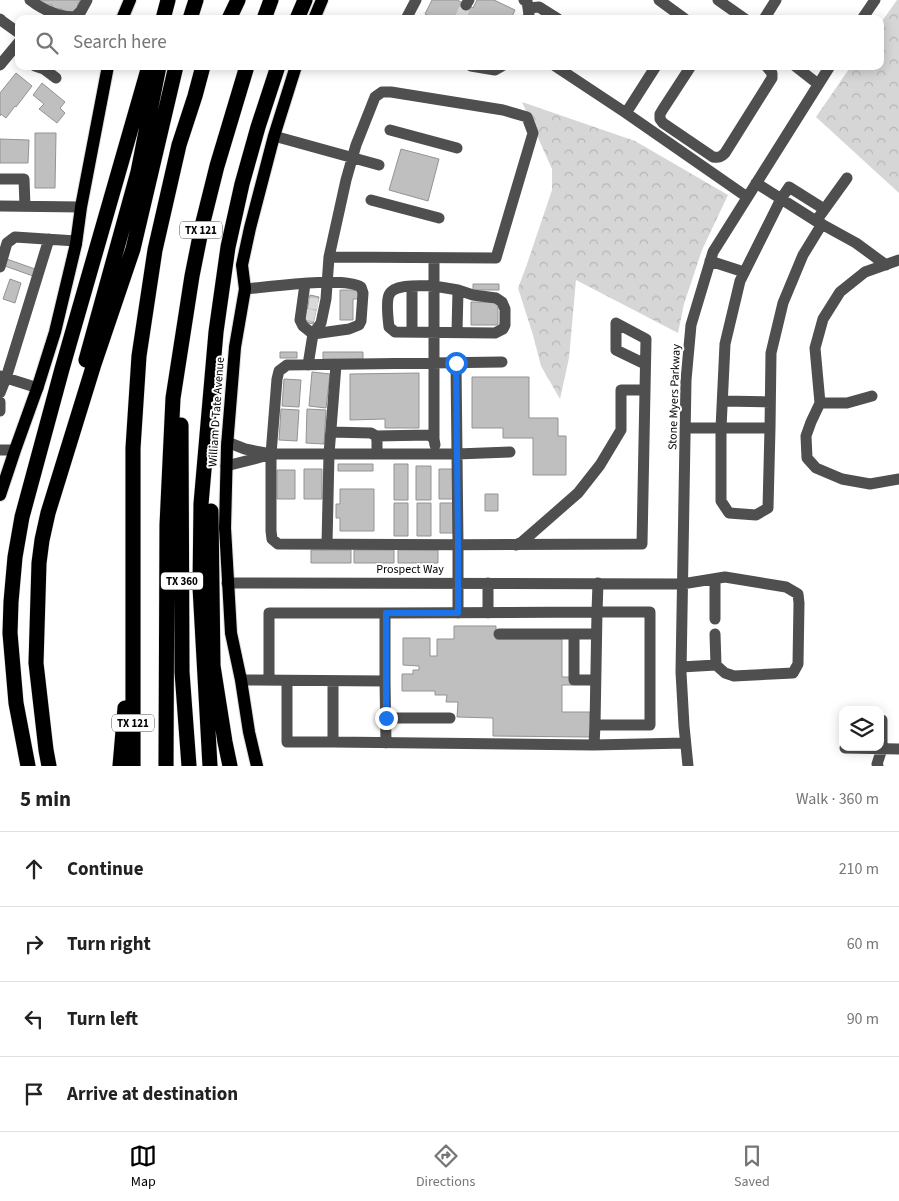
<!DOCTYPE html>
<html lang="en">
<head>
<meta charset="utf-8">
<style>
	body { margin:0; font-family:"Source Sans 3",sans-serif; background:#f6f6f6; color:#222 }
	.controls { position:absolute; right:15px; bottom:15px; display:grid; overflow:hidden; border-radius:10px; box-shadow:0 2px 12px #0003 }
	.controls button { width:45px; height:45px; display:grid; place-items:center; padding:0; border:0; border-bottom:1px solid #e0e0e0; background:#fff; color:#222; font:25px sans-serif }
	.stop { position:absolute; width:15px; height:15px; margin:-11px; border:4px solid #1a73e8; border-radius:50%; background:#fff }
	.stop.end { background:#1a73e8; border-color:#fff; box-shadow:0 1px 5px #0008 }
	.list { margin:0; padding:0; list-style:none }
	h2 { display:flex; justify-content:space-between; align-items:center; height:65px; margin:0; padding:0 20px; font-size:21px }
	h2 small { font-size:16px; font-weight:400; color:#767676 }
	.list li { display:grid; grid-template-columns:32px 1fr auto; gap:15px; align-items:center; box-sizing:border-box; height:75px; padding:0 20px; border-top:1px solid #e0e0e0 }
	.list b { display:block; font-size:19px; white-space:nowrap }
	.list em { font-size:16px; font-style:normal; color:#767676 }
	.icon { flex:none; width:28px; height:28px; fill:none; stroke:currentColor; stroke-width:2; stroke-linecap:round; stroke-linejoin:round }
	.map { position:relative; flex:none; width:899px; height:766px; overflow:hidden }
	.search { position:absolute; background:#fff; box-shadow:0 2px 12px #0003; left:15px; right:15px; top:15px; height:55px; display:flex; align-items:center; gap:12px; box-sizing:border-box; padding:0 18px; border-radius:10px; color:#767676; font-size:19px }
	.sheet { height:365px; background:#fff }
	nav { display:flex; justify-content:space-around; align-items:center; box-sizing:border-box; height:70px; border-top:1px solid #e0e0e0; background:#fff; font-size:14px; color:#767676 }
	nav a { display:grid; justify-items:center; gap:2px }
	nav .on { color:#000 }
	.map>svg:first-child { display:block }
</style>
</head>
<body>
<div class="map">
<svg width="899" height="766" viewBox="0 0 899 766">
	<defs>
		<pattern id="forest-crowns" width="20" height="18" patternUnits="userSpaceOnUse" patternTransform="scale(1.25)"><rect width="20" height="18" fill="#d6d6d6"/><path d="M2 6a3 3 0 1 1 6 0M12 15a3 3 0 1 1 6 0" fill="none" stroke="#b6b6b6"/></pattern>
	</defs>
	<rect width="100%" height="100%" fill="#fff"/>
	<!-- forest -->
	<path fill="url(#forest-crowns)" d="M 897,0 L 899,0 L 899,193 L 816,117 L 851,66 L 880,66 L 880,24 Z
		M 522,102 L 635,141 L 728,195 L 702,250 L 684,304 L 678,333 L 576,280 L 569,358 L 560,399 L 541,366 L 533,335 L 518,288 L 526,267 L 552,190 L 552,169 Z"/>
	<!-- building -->
	<path fill="#bfbfbf" stroke="#939393" d="M 39,0 L 80,0 L 80,3 L 78,3 L 78,10 L 75,12 L 62,13 L 62,9 L 54,9 L 52,7 L 52,5 L 44,5 Z
		M 432,0 L 457,0 L 473,8 L 477,0 L 494,0 L 515,10 L 511,19 L 435,19 L 425,14 Z
		M 16,73 L 32,86 L 16,107 L 15,106 L 6,118 L 1,114 L 0,116 L 0,93 Z
		M 42,83 L 65,102 L 60,108 L 65,113 L 57,123 L 39,109 L 44,104 L 33,95 Z
		M 35,133 L 56,133 L 55,188 L 35,188 Z
		M 0,139 L 29,140 L 28,163 L 0,163 Z
		M 401,149 L 439,159 L 428,201 L 389,190 Z
		M 4,258 L 35,269 L 33,276 L 2,265 Z
		M 10,279 L 21,283 L 15,303 L 3,299 Z
		M 473,284 L 499,284 L 499,290 L 473,290 Z
		M 340,290 L 359,290 L 359,299 L 353,299 L 353,320 L 340,320 Z
		M 310,295 L 319,297 L 313,324 L 305,322 Z
		M 471,302 L 498,302 L 498,325 L 471,325 Z
		M 280,352 L 297,352 L 297,358 L 280,358 Z
		M 323,352 L 363,352 L 363,359 L 323,359 Z
		M 312,372 L 330,374 L 326,408 L 309,406 Z
		M 419,373 L 419,428 L 385,428 L 385,419 L 350,420 L 350,374 Z
		M 472,377 L 529,377 L 529,418 L 558,418 L 558,436 L 566,436 L 566,475 L 533,475 L 533,438 L 503,438 L 503,428 L 472,428 Z
		M 284,379 L 301,380 L 299,407 L 282,406 Z
		M 281,409 L 299,410 L 297,441 L 279,440 Z
		M 307,409 L 326,410 L 324,444 L 306,443 Z
		M 338,464 L 373,464 L 373,471 L 338,471 Z
		M 394,464 L 408,464 L 408,500 L 394,500 Z
		M 416,466 L 431,466 L 431,500 L 416,500 Z
		M 304,469 L 322,469 L 322,499 L 304,499 Z
		M 439,469 L 453,469 L 453,499 L 439,499 Z
		M 277,470 L 295,470 L 295,499 L 277,499 Z
		M 340,489 L 374,489 L 374,531 L 340,531 L 340,518 L 336,518 L 336,504 L 340,504 Z
		M 485,494 L 498,494 L 498,511 L 485,511 Z
		M 394,503 L 408,503 L 408,536 L 394,536 Z
		M 417,503 L 431,503 L 431,536 L 417,536 Z
		M 440,503 L 453,503 L 453,533 L 440,533 Z
		M 311,550 L 351,550 L 351,563 L 311,563 Z
		M 354,550 L 394,550 L 394,563 L 354,563 Z
		M 398,550 L 438,550 L 438,563 L 398,563 Z
		M 454,626 L 496,626 L 496,639 L 562,639 L 562,677 L 572,677 L 572,685 L 562,685 L 562,712 L 590,712 L 590,737 L 493,736 L 493,718 L 457,717 L 458,702 L 446,702 L 447,695 L 435,695 L 435,691 L 402,691 L 402,674 L 413,674 L 413,670 L 419,670 L 419,666 L 403,665 L 403,638 L 430,638 L 430,656 L 437,656 L 437,639 L 454,639 Z"/>
	<g fill="none" stroke-linecap="round" stroke-linejoin="round">
		<!-- minor-tunnel -->
		<path stroke="#d9d9d9" stroke-width="11" stroke-dasharray="11 5.5" stroke-linecap="butt" d="M 460,19 L 466,5
			M 309,303 L 318,304
			M 306,314 L 315,316"/>
		<!-- major casing -->
		<g stroke="#dbdbdb" stroke-width="14">
			<path id="major" d="M 122,19 L 130,0
				M 314,19 L 322,0
				M 0,495 L 15,450 L 38,386 L 55,332 L 76,244 L 81,207 L 108,66
				M 257,766 L 249,732 L 241,680 L 231,633 L 225,528 L 227,446 L 235,347 L 245,289 L 242,265 L 250,228 L 274,136 L 296,66"/>
		</g>
		<!-- highway casing -->
		<g stroke="#dbdbdb" stroke-width="16">
			<path id="highway" d="M 163,19 L 168,0
				M 190,19 L 196,0
				M 229,19 L 238,0
				M 264,19 L 271,0
				M 297,19 L 305,0
				M 86,360 L 138,172 L 159,66
				M 181,425 L 182,672 L 189,766
				M 211,511 L 213,666 L 225,742 L 230,766
				M 28,766 L 16,703 L 10,633 L 11,602 L 15,557 L 22,517 L 62,369 L 149,66
				M 49,766 L 46,750 L 36,663 L 39,563 L 42,540 L 48,513 L 94,364 L 133,249 L 176,66
				M 120,766 L 125,708
				M 133,766 L 133,448 L 139,356 L 155,250 L 179,145 L 195,96 L 203,66
				M 166,766 L 167,525 L 173,398 L 192,276 L 202,226 L 217,166 L 247,66
				M 210,766 L 200,587 L 201,504 L 216,332 L 228,247 L 242,184 L 258,127 L 278,66"/>
		</g>
		<!-- minor -->
		<path stroke="#4f4f4f" stroke-width="11" d="M 30,0 C 43,10 58,17 75,17 L 81,11 L 87,0
			M 524,0 L 527,1 L 529,15 L 527,19
			M 659,0 L 685,19
			M 718,0 L 745,19
			M 466,5 L 469,0
			M 528,8 L 539,7 L 558,19
			M 0,19 L 2,21 L 19,33
			M 406,19 L 416,0
			M 764,19 L 776,0
			M 862,19 L 875,0
			M 0,65 L 19,42
			M 35,66 L 44,69 L 56,78
			M 471,66 L 495,70 L 502,66
			M 555,66 L 626,113 L 656,66
			M 691,66 L 663,109 L 660,114 L 660,119 L 663,123 L 713,157 C 719,158 721,157 725,153 L 772,78 L 772,73 L 766,66
			M 795,66 L 818,84
			M 626,113 L 747,197
			M 390,130 L 457,148
			M 274,136 L 379,165
			M 847,178 L 816,221 L 856,243 L 886,265
			M 0,179 L 24,179 L 25,206
			M 756,183 L 816,221
			M 371,200 L 439,218
			M 0,206 L 81,207
			M 434,258 L 434,439
			M 899,260 L 865,272 L 840,292 L 823,319 L 815,348 L 820,403 L 811,422 L 806,436 L 807,458 L 816,468 L 842,479 L 870,484 L 899,479
			M 710,261 L 744,272
			M 0,267 L 7,243 L 15,237 L 76,241
			M 434,286 L 458,290 L 473,295 L 496,298 L 502,302 L 505,309 L 505,325 L 503,329 L 495,333 L 395,332 L 389,327 C 388,319 386,302 389,295 C 394,283 423,286 434,286 Z
			M 412,287 L 412,332
			M 245,289 C 269,287 344,276 361,287 L 363,293 L 361,321 L 359,325 L 349,329 L 313,334 L 303,326 L 300,320 L 305,284
			M 457,332 L 458,290
			M 502,362 L 287,365 L 279,371 L 277,379 L 271,454 L 271,531 L 272,539 L 278,544 C 399,545 521,545 642,544 L 646,339 L 616,323 L 616,350 L 645,364
			M 456,363 L 458,545 L 458,613
			M 308,365 L 313,334 L 321,323 L 326,299 L 329,257 L 346,180 L 356,145 L 375,97 L 382,92 L 391,92 L 503,110 L 527,117 L 533,133 L 496,258 L 329,257
			M 0,376 L 38,388
			M 0,393 L 6,378 L 49,239
			M 723,401 L 770,402
			M 0,402 L 0,411
			M 820,403 L 847,403 L 872,396
			M 685,428 L 721,428 L 725,344 L 740,281 L 781,199 L 789,187 L 824,209
			M 770,428 L 768,508 L 756,515 L 729,513 L 721,501 L 721,428 L 770,428 L 771,353 L 783,303 L 803,255 L 822,224
			M 331,432 L 371,433 L 376,436 L 377,441 L 377,454
			M 376,436 L 429,435 L 434,439 L 435,445
			M 227,442 L 245,449 L 271,454 L 457,454 L 510,452
			M 0,450 L 15,450
			M 226,466 L 254,459 L 268,455
			M 327,544 L 329,454 L 336,365
			M 516,545 L 522,542 L 578,493 L 600,465 L 621,430 L 621,390 L 645,390
			M 715,579 L 715,619
			M 227,583 L 682,584 L 725,577 L 786,587 L 798,594 L 799,603 L 798,664 L 793,673 L 734,676 L 725,673 L 716,665 L 681,667
			M 488,583 L 488,613
			M 499,634 L 596,634
			M 574,634 L 574,680 L 595,680
			M 715,634 L 716,665
			M 241,680 L 385,681 L 385,613 L 597,612 L 598,583
			M 269,680 L 269,613 L 385,613
			M 287,681 L 287,742 L 333,742
			M 333,681 L 333,742 L 594,745
			M 385,681 L 386,743
			M 386,718 L 450,718
			M 595,725 L 597,612 L 650,612 L 650,725 L 595,725 L 594,745 L 685,743
			M 845,748 L 899,749
			M 688,766 L 684,726 L 681,672 L 686,380 L 691,325 L 713,252 L 830,66
			M 878,766 L 877,764 L 882,749 L 882,720 L 880,720"/>
		<!-- major -->
		<use href="#major" stroke="#000" stroke-width="12"/>
		<!-- highway -->
		<use href="#highway" stroke="#000" stroke-width="15"/>
	</g>
	<g fill="none" stroke-linecap="round" stroke-linejoin="round">
		<!-- route -->
		<path stroke="#1a73e8" stroke-width="6" d="M 386,718 L 386,613 L 458,613 L 458,545 L 456,363"/>
	</g>
	<g text-anchor="middle" stroke-width="4" stroke-linejoin="round" paint-order="stroke">
		<!-- shield labels -->
		<g fill="#fff" stroke="#4c4c4c" stroke-width="1">
			<rect x="180" y="221.5" width="42" height="17" rx="4"/>
			<rect x="161" y="572.5" width="42" height="17" rx="4"/>
			<rect x="112" y="714.5" width="42" height="17" rx="4"/>
		</g>
		<g font-size="11" font-weight="bold" fill="#000">
			<text x="201" y="234">TX 121</text>
			<text x="182" y="585">TX 360</text>
			<text x="133" y="727">TX 121</text>
		</g>
		<!-- street labels -->
		<g font-size="12" fill="#000" stroke="#fff">
			<text transform="translate(674 397) rotate(-88)" y="4">Stone Myers Parkway</text>
			<text transform="translate(216 412) rotate(-86)" y="4">William D Tate Avenue</text>
			<text x="410" y="573">Prospect Way</text>
		</g>
	</g>
</svg>
<div class="controls">
<button><svg class="icon" aria-label="layers" viewBox="0 0 24 24"><path d="M12 4l9 5-9 5-9-5zM3 14l9 5 9-5"/></svg></button>
</div>
<div class="stop" style="left:456px;top:363px"></div>
<div class="stop end" style="left:386px;top:718px"></div>
<div class="search"><svg class="icon" aria-label="search" viewBox="0 0 24 24"><circle cx="10" cy="10" r="6"/><path d="M15 15l6 6"/></svg>Search here</div>
</div>
<section class="sheet">
<h2>5 min<small>Walk · 360 m</small></h2>
<ul class="list">
<li><svg class="icon" aria-label="ahead" viewBox="0 0 24 24"><path d="M12 20V5M6 11l6-6 6 6"/></svg><div><b>Continue</b></div><em>210 m</em></li>
<li><svg class="icon" aria-label="right" viewBox="0 0 24 24"><path d="M7 20v-9h11M14 6l5 5-5 5"/></svg><div><b>Turn right</b></div><em>60 m</em></li>
<li><svg class="icon" aria-label="left" viewBox="0 0 24 24"><path d="M17 20v-9H6M10 6l-5 5 5 5"/></svg><div><b>Turn left</b></div><em>90 m</em></li>
<li><svg class="icon" aria-label="arrive" viewBox="0 0 24 24"><path d="M6 21V4h12l-3 4 3 4H6"/></svg><div><b>Arrive at destination</b></div></li>
</ul>
</section>
<nav>
<a class="on"><svg class="icon" aria-label="map" viewBox="0 0 24 24"><path d="M3 6l6-2 6 2 6-2v14l-6 2-6-2-6 2zM9 4v14M15 6v14"/></svg>Map</a>
<a><svg class="icon" aria-label="directions" viewBox="0 0 24 24"><path d="M12 3l9 9-9 9-9-9zM9 14v-3h6M13 9l2 2-2 2"/></svg>Directions</a>
<a><svg class="icon" aria-label="saved" viewBox="0 0 24 24"><path d="M7 4h10v16l-5-4-5 4z"/></svg>Saved</a>
</nav>
</body>
</html>
